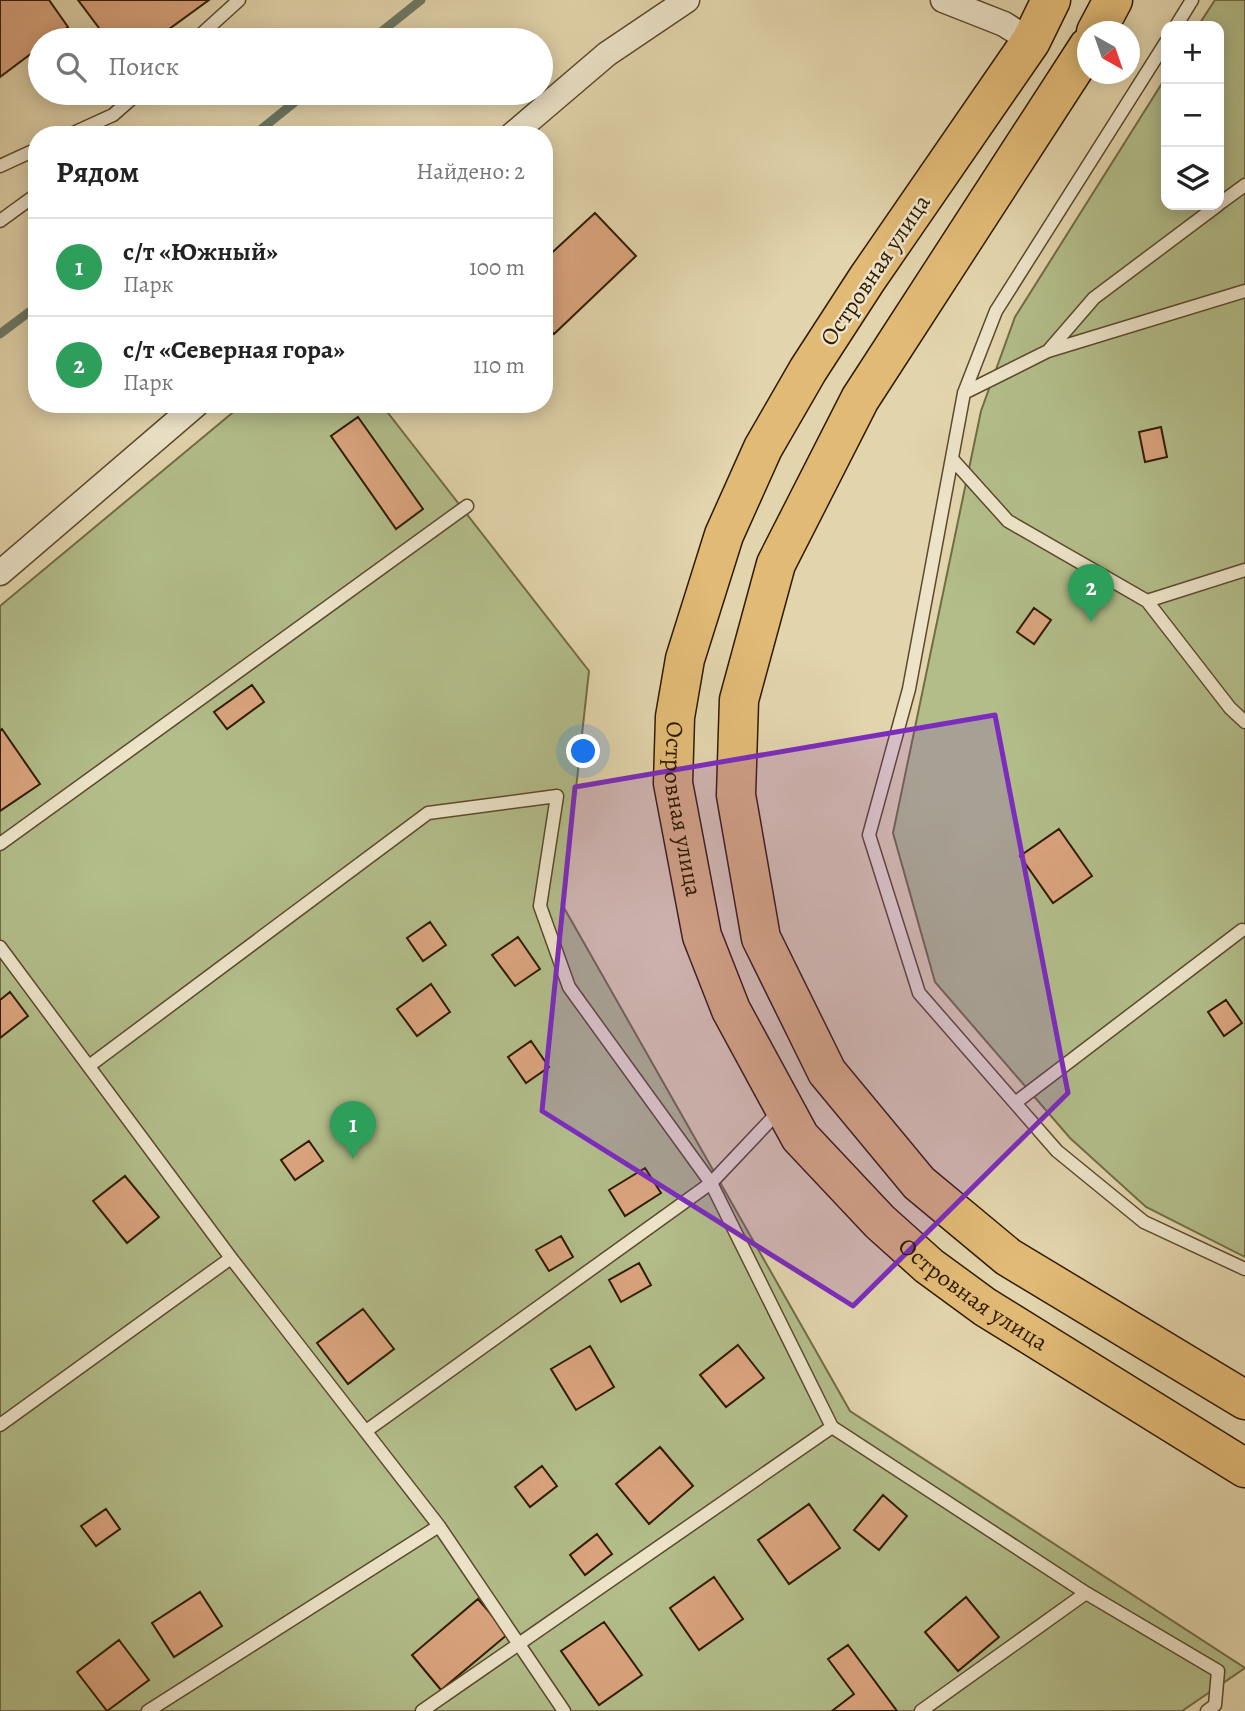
<!DOCTYPE html>
<html lang="ru">
<head>
<meta charset="utf-8">
<style>
	body { margin:0; font-family:Alegreya,serif; background:#f2f2f2; color:#222 }
	.controls { position:absolute; right:21px; top:21px; display:grid; overflow:hidden; border-radius:14px; box-shadow:0 4px 18px #0003 }
	.controls button { width:63px; height:63px; display:grid; place-items:center; padding:0; border:0; border-bottom:2px solid #e0e0e0; background:#fff; color:#222; font:35px sans-serif }
	.compass { position:absolute; left:1077px; top:21px; width:63px; height:63px; border-radius:50%; background:#fff; box-shadow:0 4px 18px #0003; rotate:140deg }
	.you { position:absolute; left:584px; top:752px; width:24px; height:24px; margin:-18px; border:5px solid #fff; border-radius:50%; background:#1a73e8; box-shadow:0 0 0 10px #1a73e833 }
	.badge { display:grid; place-items:center; width:46px; height:46px; border-radius:50%; background:#1a73e8; color:#fff; font-size:23px; font-weight:700 }
	.pin { position:absolute; translate:-50% -58px; filter:drop-shadow(0 2px 4px #0008) }
	.pin::after { content:''; position:absolute; top:37px; width:24px; height:21px; background:inherit; clip-path:polygon(0 0,100% 0,50% 100%) }
	.list { margin:0; padding:0; list-style:none }
	h2 { display:flex; justify-content:space-between; align-items:center; height:91px; margin:0; padding:0 28px; font-size:30px }
	h2 small { font-size:23px; font-weight:400; color:#767676 }
	.list li { display:grid; grid-template-columns:46px 1fr auto; gap:21px; align-items:center; box-sizing:border-box; height:98px; padding:0 28px; border-top:2px solid #e0e0e0 }
	.list b { display:block; font-size:26px; white-space:nowrap }
	.list p { margin:0; font-size:23px; white-space:nowrap; color:#767676 }
	.list em { font-size:23px; font-style:normal; color:#767676 }
	.icon { flex:none; width:38px; height:38px; fill:none; stroke:currentColor; stroke-width:2; stroke-linecap:round; stroke-linejoin:round }
	.map { position:relative; flex:none; width:1245px; height:1711px; overflow:hidden }
	.search { position:absolute; background:#fff; box-shadow:0 4px 18px #0003; left:28px; top:28px; width:525px; height:77px; display:flex; align-items:center; gap:18px; box-sizing:border-box; padding:0 24px; border-radius:38px; color:#767676; font-size:26px }
	.panel { position:absolute; background:#fff; box-shadow:0 4px 18px #0003; left:28px; top:126px; width:525px; height:287px; border-radius:28px }
	.map>svg:first-child { display:block }
</style>
</head>
<body>
<div class="map">
<svg width="1245" height="1711" viewBox="0 0 1245 1711">
	<rect width="100%" height="100%" fill="#e2d4ac"/>
	<filter id="stains"><feTurbulence type="fractalNoise" baseFrequency=".00286" numOctaves="4"/><feColorMatrix values="0 0 0 0 .2 0 0 0 0 .09 0 0 0 0 .02 0 0 0 .5 -.17"/></filter>
	<radialGradient id="worn" r=".72"><stop offset=".6" stop-color="#630" stop-opacity="0"/><stop offset="1" stop-color="#630" stop-opacity=".3"/></radialGradient>
	<!-- green -->
	<path fill="#b2bd8a" stroke="#716c45" stroke-width="2" d="M 1215,0 L 1245,0 L 1245,1257 L 1146,1207 L 1070,1138 L 935,982 L 893,833 L 981,411 L 1015,317 L 1166,77 L 1166,205 L 1219,205 L 1219,26 L 1198,26 Z
		M 243,404 L 381,404 L 589,671 L 563,906 L 850,1411 L 1245,1668 L 1182,1711 L 0,1711 L 0,606 Z"/>
	<g fill="none" stroke-linecap="round" stroke-linejoin="round">
		<!-- stream -->
		<path stroke="#6d7965" stroke-width="9" d="M 371,40 L 421,0
			M 254,135 L 306,93
			M 0,334 L 37,306"/>
	</g>
	<!-- building -->
	<path fill="#daa47e" stroke="#301b00" stroke-width="2" d="M 0,0 L 49,0 L 68,27 L 50,40 L 40,40 L 40,47 L 0,77 Z
		M 78,0 L 209,0 L 154,40 L 108,40 Z
		M 595,213 L 636,256 L 554,334 L 544,324 L 544,260 Z
		M 358,417 L 423,509 L 396,529 L 331,436 Z
		M 1161,427 L 1167,457 L 1145,462 L 1139,432 Z
		M 1034,608 L 1051,620 L 1034,644 L 1017,632 Z
		M 252,685 L 264,702 L 227,729 L 214,712 Z
		M 2,729 L 40,784 L 0,811 L 0,731 Z
		M 1059,829 L 1092,876 L 1053,903 L 1020,856 Z
		M 430,922 L 446,945 L 423,961 L 407,938 Z
		M 518,937 L 540,969 L 515,986 L 492,955 Z
		M 431,984 L 450,1012 L 417,1036 L 397,1009 Z
		M 10,992 L 28,1016 L 0,1038 L 0,1000 Z
		M 1226,1000 L 1242,1023 L 1224,1036 L 1208,1012 Z
		M 531,1041 L 549,1067 L 526,1083 L 508,1057 Z
		M 309,1141 L 323,1161 L 295,1180 L 281,1160 Z
		M 645,1168 L 661,1193 L 625,1216 L 609,1190 Z
		M 125,1176 L 159,1217 L 127,1243 L 93,1201 Z
		M 561,1236 L 573,1257 L 549,1271 L 536,1250 Z
		M 639,1263 L 651,1285 L 621,1302 L 609,1280 Z
		M 363,1309 L 394,1349 L 348,1384 L 317,1343 Z
		M 738,1345 L 764,1378 L 726,1407 L 700,1375 Z
		M 590,1346 L 614,1387 L 576,1410 L 551,1369 Z
		M 660,1447 L 693,1486 L 649,1524 L 616,1484 Z
		M 542,1466 L 557,1486 L 530,1507 L 515,1487 Z
		M 883,1495 L 907,1516 L 879,1550 L 854,1530 Z
		M 809,1504 L 840,1548 L 789,1584 L 758,1540 Z
		M 106,1509 L 120,1529 L 96,1546 L 81,1526 Z
		M 597,1534 L 612,1554 L 585,1575 L 570,1555 Z
		M 714,1577 L 743,1619 L 699,1650 L 670,1608 Z
		M 200,1592 L 222,1626 L 174,1657 L 152,1623 Z
		M 966,1597 L 999,1637 L 958,1671 L 925,1632 Z
		M 478,1599 L 508,1634 L 441,1690 L 412,1655 Z
		M 604,1622 L 642,1675 L 599,1705 L 561,1651 Z
		M 119,1640 L 149,1680 L 107,1711 L 77,1672 Z
		M 848,1645 L 897,1711 L 832,1711 L 854,1694 L 828,1659 Z"/>
	<g fill="none" stroke-linecap="round" stroke-linejoin="round">
		<!-- lane casing -->
		<g stroke="#5c492b" stroke-width="15">
			<path id="lane" d="M 1176,26 L 1192,0
				M 195,40 L 239,0
				M 1166,42 L 996,311 L 964,393 L 909,689 L 869,835 L 919,993 L 1057,1151 L 1144,1222 L 1245,1269
				M 69,135 L 113,115 L 138,93
				M 0,166 L 37,149
				M 1219,204 L 1245,185
				M 0,221 L 37,194
				M 1049,350 L 1094,298 L 1218,205
				M 964,393 L 1048,351 L 1245,291
				M 954,461 L 1008,521 L 1147,601 L 1230,708 L 1245,722
				M 1147,601 L 1245,570
				M 0,844 L 467,506
				M 0,947 L 231,1258 L 439,1526 L 564,1711
				M 89,1066 L 428,813 L 557,796 L 540,906 L 569,987 L 711,1183 L 832,1427
				M 1015,1103 L 1242,930
				M 0,1425 L 231,1258
				M 366,1431 L 711,1183 L 781,1109
				M 148,1711 L 439,1526
				M 422,1711 L 832,1427 L 1086,1593 L 1218,1671 L 1215,1705 L 1207,1711
				M 921,1711 L 1086,1593"/>
		</g>
		<!-- street casing -->
		<g stroke="#5c492b" stroke-width="27">
			<path id="street" d="M 943,0 L 1004,24 L 1031,41
				M 512,135 L 607,54 L 687,0
				M 0,573 L 197,404"/>
		</g>
		<!-- primary casing -->
		<g stroke="#301b00" stroke-width="41">
			<g id="primary">
				<path id="s1" d="M 1051,0 L 1031,41 L 867,279 L 808,370 L 763,448 L 724,535 L 685,659 L 675,717 L 673,783 L 702,936 L 731,1010 L 800,1137 L 880,1222 L 929,1266 L 985,1307 L 1245,1468"/>
				<path d="M 1096,32 L 1113,0"/>
				<path d="M 1088,47 L 860,399 L 776,564 L 739,700 L 736,795 L 761,938 L 827,1072 L 919,1183 L 1008,1257 L 1245,1400"/>
			</g>
		</g>
		<!-- lane -->
		<use href="#lane" stroke="#ece3c9" stroke-width="12"/>
		<!-- street -->
		<use href="#street" stroke="#ece3c9" stroke-width="24"/>
		<!-- primary -->
		<use href="#primary" stroke="#e1ba76" stroke-width="38"/>
	</g>
	<!-- marked area -->
	<path fill="#7b2cbf" fill-opacity="0.2" stroke="#7b2cbf" stroke-width="5" stroke-linejoin="round" d="M 995,715 L 1068,1093 L 853,1306 L 542,1111 L 575,787 Z"/>
	<g text-anchor="middle" stroke-width="5" stroke-linejoin="round" paint-order="stroke">
		<!-- street labels -->
		<g font-size="24" fill="#301b00" stroke="#ece3c9">
			<text transform="translate(875 270) rotate(-56)" y="8">Островная улица</text>
			<text dy="8" stroke="none"><textPath href="#s1" startOffset="910">Островная улица</textPath></text>
			<text dy="8" stroke="none"><textPath href="#s1" startOffset="1498">Островная улица</textPath></text>
		</g>
	</g>
	<rect width="100%" height="100%" filter="url(#stains)"/>
	<rect width="100%" height="100%" fill="url(#worn)"/>
</svg>
<div class="controls">
<button>+</button>
<button>−</button>
<button><svg class="icon" aria-label="layers" viewBox="0 0 24 24"><path d="M12 4l9 5-9 5-9-5zM3 14l9 5 9-5"/></svg></button>
</div>
<svg class="compass" viewBox="-18 -18 36 36"><path d="M0-13l5 13h-10z" fill="#e53935"/><path d="M0 13l5-13h-10z" fill="#767676"/></svg>
<div class="you"></div>
<div class="pin badge" style="left:353px;top:1159px;background:#2e9e5b">1</div>
<div class="pin badge" style="left:1091px;top:622px;background:#2e9e5b">2</div>
<div class="search"><svg class="icon" aria-label="search" viewBox="0 0 24 24"><circle cx="10" cy="10" r="6"/><path d="M15 15l6 6"/></svg>Поиск</div>
<section class="panel">
<h2>Рядом<small>Найдено: 2</small></h2>
<ul class="list">
<li><span class="badge" style="background:#2e9e5b">1</span><div><b>с/т «Южный»</b><p>Парк</p></div><em>100 m</em></li>
<li><span class="badge" style="background:#2e9e5b">2</span><div><b>с/т «Северная гора»</b><p>Парк</p></div><em>110 m</em></li>
</ul>
</section>
</div>
</body>
</html>
